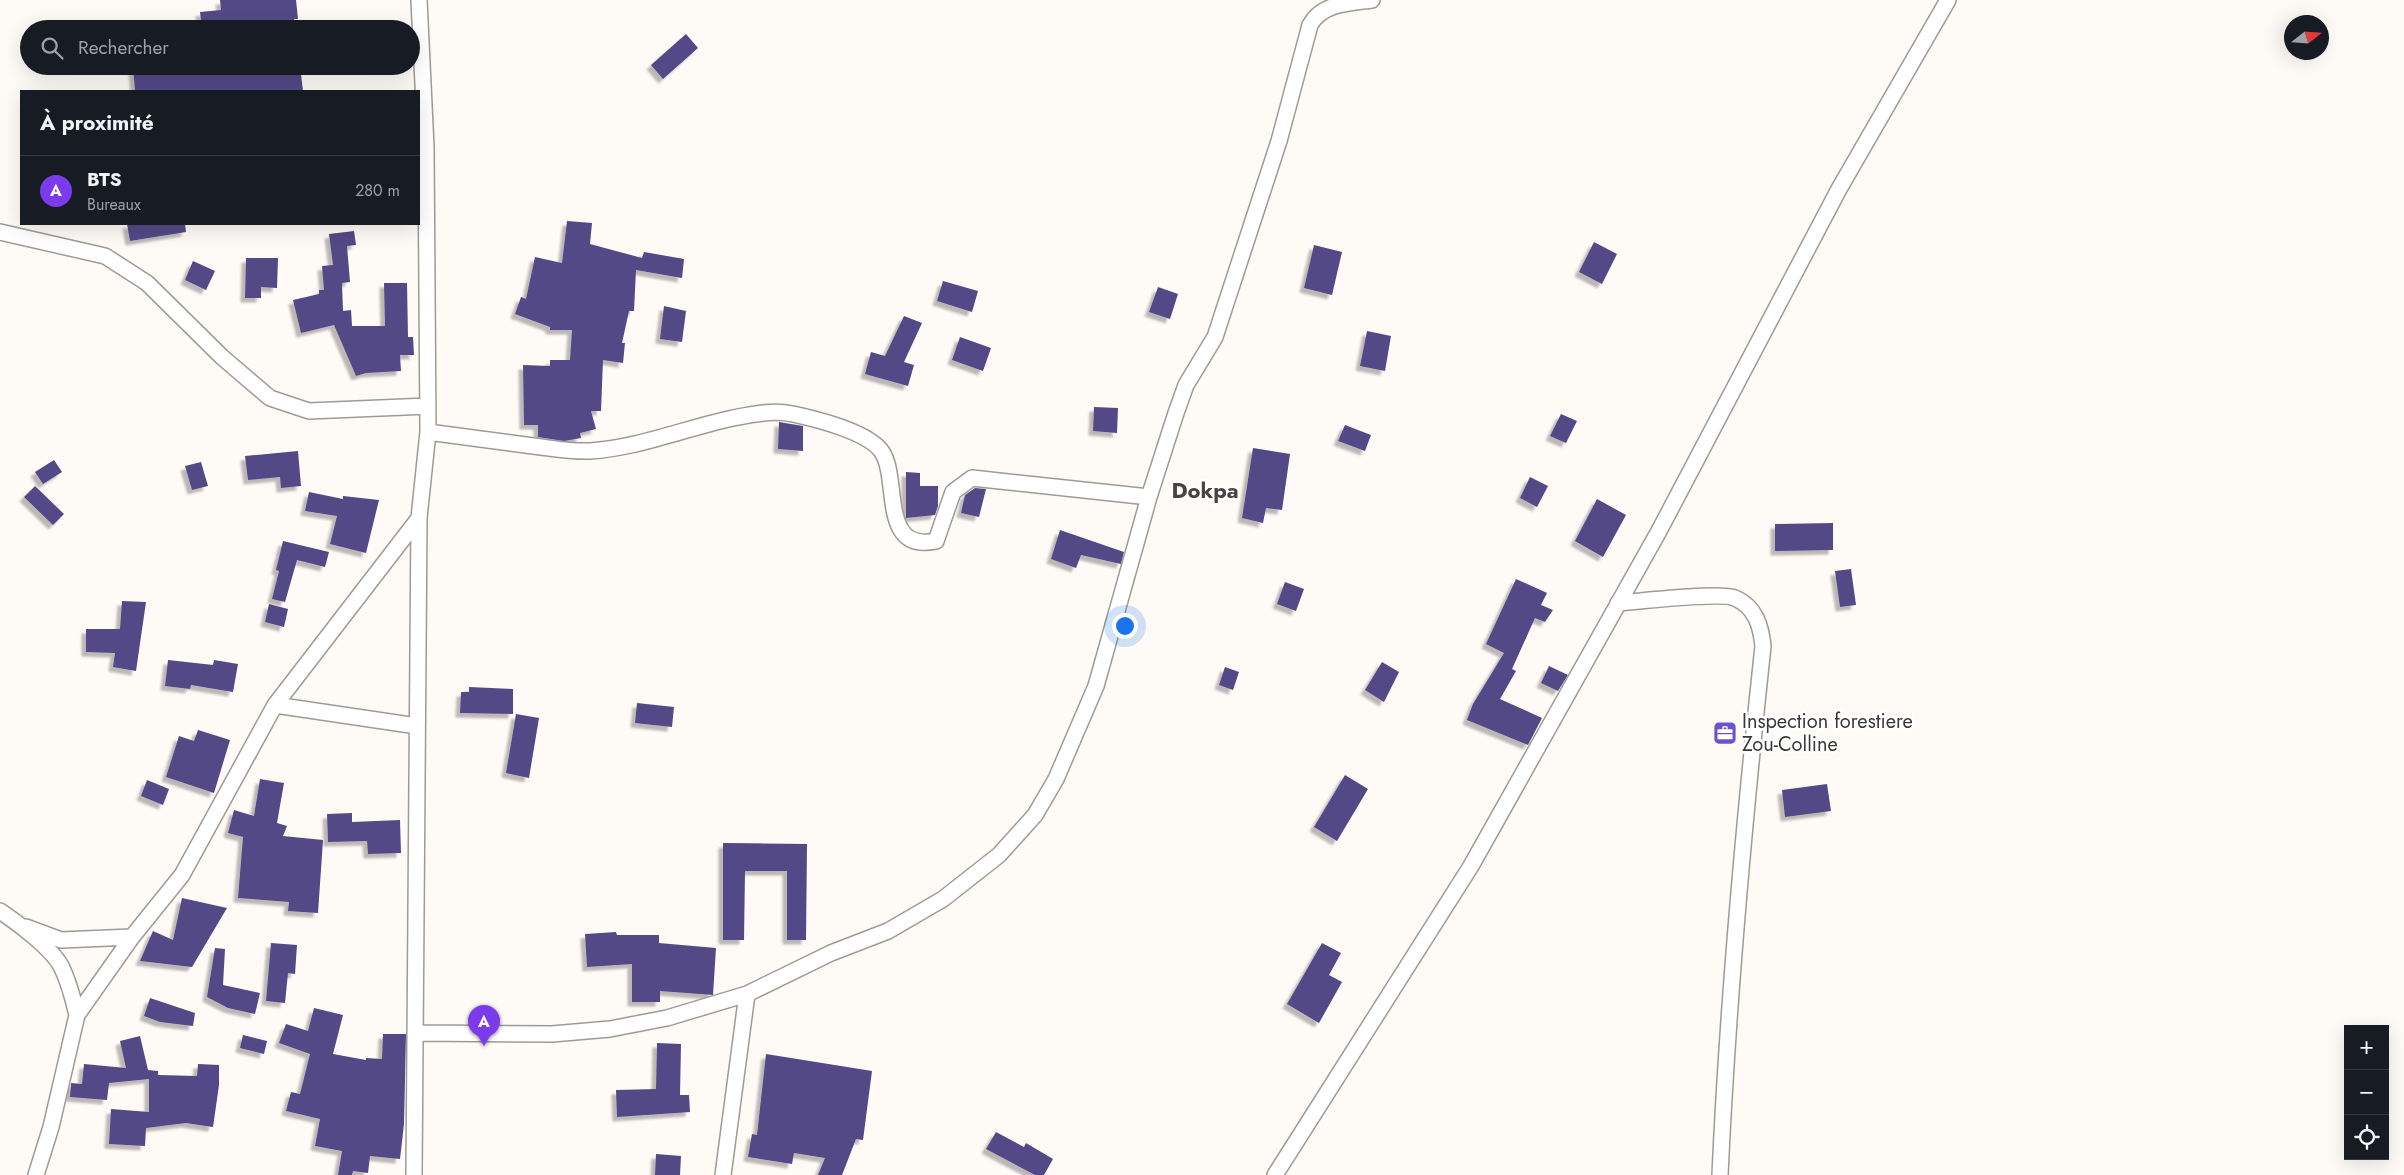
<!DOCTYPE html>
<html lang="fr">
<head>
<meta charset="utf-8">
<style>
	body { margin:0; font-family:Jost,sans-serif; background:#242831; color:#f1f3f6 }
	.controls { position:absolute; right:15px; bottom:15px; display:grid; overflow:hidden; border-radius:0px; box-shadow:0 5px 20px #0002 }
	.controls button { width:45px; height:45px; display:grid; place-items:center; padding:0; border:0; border-bottom:1px solid #363941; background:#171b24; color:#f1f3f6; font:25px sans-serif }
	.compass { position:absolute; left:2284px; top:15px; width:45px; height:45px; border-radius:50%; background:#171b24; box-shadow:0 5px 20px #0002; rotate:73deg }
	.you { position:absolute; left:1124px; top:625px; width:18px; height:18px; margin:-12px; border:4px solid #fff; border-radius:50%; background:#1a73e8; box-shadow:0 0 0 8px #1a73e833 }
	.badge { display:grid; place-items:center; width:32px; height:32px; border-radius:50%; background:#7c3aed; color:#fff; font-size:16px; font-weight:700 }
	.pin { position:absolute; translate:-50% -41px; filter:drop-shadow(0 1px 2px #0008) }
	.pin::after { content:''; position:absolute; top:26px; width:18px; height:15px; background:inherit; clip-path:polygon(0 0,100% 0,50% 100%) }
	.list { margin:0; padding:0; list-style:none }
	h2 { display:flex; justify-content:space-between; align-items:center; height:65px; margin:0; padding:0 20px; font-size:21px }
	h2 small { font-size:16px; font-weight:400; color:#9ea1a6 }
	.list li { display:grid; grid-template-columns:32px 1fr auto; gap:15px; align-items:center; box-sizing:border-box; height:70px; padding:0 20px; border-top:1px solid #363941 }
	.list b { display:block; font-size:19px; white-space:nowrap }
	.list p { margin:0; font-size:16px; white-space:nowrap; color:#9ea1a6 }
	.list em { font-size:16px; font-style:normal; color:#9ea1a6 }
	.icon { flex:none; width:28px; height:28px; fill:none; stroke:currentColor; stroke-width:2; stroke-linecap:round; stroke-linejoin:round }
	.map { position:relative; flex:none; width:2404px; height:1175px; overflow:hidden }
	.search { position:absolute; background:#171b24; box-shadow:0 5px 20px #0002; left:20px; top:20px; width:400px; height:55px; display:flex; align-items:center; gap:12px; box-sizing:border-box; padding:0 18px; border-radius:28px; color:#9ea1a6; font-size:19px }
	.panel { position:absolute; background:#171b24; box-shadow:0 5px 20px #0002; left:20px; top:90px; width:400px; height:135px; border-radius:0px }
	.map>svg:first-child { display:block }
</style>
</head>
<body>
<div class="map">
<svg width="2404" height="1175" viewBox="0 0 2404 1175">
	<defs>
		<filter id="shadow"><feDropShadow dx="-4.5" dy="4.5" stdDeviation="1" flood-color="#0004"/></filter>
	</defs>
	<rect width="100%" height="100%" fill="#fefaf6"/>
	<!-- building -->
	<path fill="#524987" filter="url(#shadow)" d="M 220,0 L 296,0 L 298,19 L 294,19 L 296,29 L 266,29 L 266,22 L 202,28 L 200,12 L 221,10 Z
		M 686,34 L 698,48 L 663,79 L 651,65 Z
		M 133,66 L 300,66 L 303,91 L 135,91 Z
		M 567,221 L 592,223 L 590,244 L 642,258 L 644,252 L 684,259 L 682,278 L 636,270 L 634,311 L 629,311 L 622,343 L 625,343 L 623,363 L 603,360 L 601,411 L 591,411 L 596,429 L 580,433 L 581,438 L 564,441 L 538,437 L 538,425 L 524,425 L 523,365 L 550,366 L 550,360 L 570,360 L 572,330 L 550,330 L 550,327 L 515,314 L 521,297 L 526,299 L 535,257 L 562,263 Z
		M 127,224 L 185,224 L 186,232 L 130,241 Z
		M 354,231 L 356,245 L 347,246 L 350,282 L 342,283 L 343,311 L 351,310 L 352,326 L 385,326 L 384,283 L 407,283 L 408,337 L 413,337 L 414,355 L 400,355 L 401,371 L 366,373 L 356,376 L 334,325 L 301,333 L 293,300 L 319,294 L 319,290 L 324,290 L 322,266 L 333,265 L 329,234 Z
		M 1594,242 L 1617,254 L 1602,284 L 1579,272 Z
		M 1314,245 L 1342,252 L 1332,295 L 1304,288 Z
		M 246,258 L 278,258 L 277,288 L 261,287 L 261,298 L 245,298 Z
		M 193,261 L 215,271 L 206,290 L 185,280 Z
		M 943,281 L 978,291 L 972,312 L 937,301 Z
		M 1158,287 L 1178,294 L 1170,319 L 1149,312 Z
		M 664,306 L 686,311 L 682,342 L 660,339 Z
		M 904,316 L 922,323 L 904,362 L 914,365 L 908,386 L 865,374 L 871,352 L 885,356 Z
		M 1367,331 L 1391,336 L 1385,371 L 1360,366 Z
		M 960,337 L 991,348 L 983,371 L 952,360 Z
		M 1094,407 L 1118,408 L 1117,433 L 1093,431 Z
		M 1561,414 L 1577,421 L 1566,443 L 1550,436 Z
		M 779,422 L 803,426 L 803,451 L 778,449 Z
		M 1345,425 L 1371,435 L 1365,451 L 1338,441 Z
		M 1253,448 L 1290,454 L 1282,510 L 1266,508 L 1263,523 L 1242,518 Z
		M 298,451 L 301,486 L 281,488 L 280,477 L 248,480 L 245,456 Z
		M 54,460 L 62,472 L 43,484 L 35,472 Z
		M 201,462 L 208,486 L 192,490 L 185,466 Z
		M 906,472 L 920,473 L 920,486 L 938,486 L 938,506 L 935,515 L 906,518 Z
		M 1530,477 L 1548,486 L 1537,507 L 1520,498 Z
		M 35,486 L 64,514 L 53,525 L 24,497 Z
		M 975,488 L 986,489 L 979,517 L 961,513 L 965,495 Z
		M 309,492 L 343,499 L 343,496 L 379,500 L 366,553 L 330,544 L 337,516 L 305,511 Z
		M 1597,499 L 1626,515 L 1603,557 L 1575,541 Z
		M 1833,523 L 1833,550 L 1775,551 L 1775,524 Z
		M 1060,530 L 1124,552 L 1121,564 L 1081,555 L 1076,568 L 1051,559 Z
		M 283,541 L 329,552 L 325,567 L 297,560 L 285,602 L 272,599 L 279,571 L 276,570 Z
		M 1851,569 L 1856,605 L 1840,607 L 1835,571 Z
		M 1516,579 L 1547,593 L 1541,605 L 1553,610 L 1545,622 L 1535,618 L 1512,669 L 1516,671 L 1500,699 L 1542,718 L 1528,745 L 1467,720 L 1473,704 L 1504,653 L 1486,644 Z
		M 1285,582 L 1304,589 L 1296,611 L 1277,604 Z
		M 122,601 L 146,602 L 136,671 L 113,667 L 115,653 L 86,652 L 86,629 L 120,629 Z
		M 269,604 L 288,609 L 284,627 L 265,622 Z
		M 168,660 L 213,665 L 214,660 L 238,664 L 233,692 L 191,685 L 190,689 L 165,686 Z
		M 1382,662 L 1399,672 L 1384,702 L 1365,690 Z
		M 1549,666 L 1568,675 L 1558,691 L 1541,683 Z
		M 1225,667 L 1239,672 L 1233,690 L 1219,685 Z
		M 469,687 L 513,689 L 513,714 L 460,713 L 461,692 L 469,692 Z
		M 637,703 L 674,707 L 672,727 L 635,723 Z
		M 516,714 L 539,718 L 529,778 L 506,773 Z
		M 198,730 L 230,740 L 214,793 L 166,777 L 179,736 L 194,741 Z
		M 1345,775 L 1368,789 L 1337,841 L 1314,827 Z
		M 260,779 L 284,783 L 277,823 L 287,826 L 283,836 L 323,840 L 318,913 L 288,911 L 289,902 L 238,898 L 243,837 L 228,833 L 234,810 L 254,816 Z
		M 147,780 L 169,789 L 163,805 L 141,796 Z
		M 1827,784 L 1831,811 L 1785,817 L 1782,790 Z
		M 352,813 L 352,822 L 400,820 L 401,853 L 368,854 L 367,841 L 328,842 L 327,814 Z
		M 723,843 L 807,844 L 806,940 L 787,940 L 787,871 L 745,871 L 744,940 L 723,940 Z
		M 182,898 L 227,908 L 192,967 L 140,961 L 153,931 L 173,940 Z
		M 616,932 L 617,935 L 659,935 L 659,943 L 716,948 L 713,995 L 660,991 L 660,1002 L 632,1002 L 632,964 L 587,967 L 585,934 Z
		M 271,943 L 297,945 L 295,974 L 288,973 L 285,1003 L 266,1001 Z
		M 1322,943 L 1341,953 L 1329,975 L 1342,982 L 1319,1023 L 1287,1004 Z
		M 215,948 L 225,949 L 223,985 L 260,993 L 255,1014 L 228,1008 L 207,997 Z
		M 150,998 L 195,1013 L 193,1026 L 160,1022 L 144,1016 Z
		M 314,1008 L 343,1015 L 333,1054 L 366,1060 L 366,1058 L 382,1059 L 383,1034 L 406,1034 L 404,1124 L 400,1159 L 370,1156 L 368,1173 L 353,1171 L 352,1175 L 338,1175 L 342,1151 L 315,1146 L 320,1119 L 286,1111 L 291,1092 L 300,1094 L 310,1054 L 279,1043 L 286,1024 L 308,1031 Z
		M 243,1035 L 267,1041 L 264,1054 L 240,1048 Z
		M 140,1036 L 148,1070 L 158,1071 L 158,1075 L 197,1076 L 198,1064 L 219,1065 L 219,1085 L 213,1127 L 186,1123 L 146,1128 L 145,1146 L 109,1144 L 111,1109 L 149,1112 L 149,1079 L 109,1083 L 107,1100 L 70,1097 L 71,1083 L 82,1084 L 84,1064 L 126,1068 L 120,1041 Z
		M 657,1043 L 681,1044 L 680,1095 L 689,1095 L 690,1112 L 617,1117 L 616,1090 L 656,1089 Z
		M 766,1054 L 872,1071 L 863,1140 L 856,1139 L 842,1175 L 818,1175 L 825,1158 L 794,1153 L 792,1164 L 748,1157 L 752,1134 L 757,1135 Z
		M 996,1132 L 1024,1147 L 1026,1143 L 1053,1159 L 1044,1175 L 1035,1175 L 986,1149 Z
		M 656,1154 L 681,1156 L 680,1175 L 655,1175 Z"/>
	<g fill="none" stroke-linecap="round" stroke-linejoin="round">
		<!-- minor casing -->
		<g stroke="#9e9b97" stroke-width="18">
			<path id="minor" d="M 0,232 L 105,256 L 147,283 L 222,357 L 270,398 L 309,411 L 428,406
				M 428,432 C 463,437 498,441 533,446 C 551,448 571,452 590,451 C 638,448 686,428 733,418 C 753,414 772,410 793,414 C 816,419 869,432 882,452 C 900,479 879,553 936,541 L 953,492 L 972,478 L 1149,497
				M 1618,603 C 1640,601 1721,592 1735,598 C 1756,607 1761,627 1763,646 C 1744,822 1728,998 1720,1175
				M 275,705 L 417,726
				M 0,911 C 18,923 51,948 61,966 C 69,982 73,998 77,1015
				M 26,927 L 61,940 L 132,937
				M 416,1033 L 552,1034 L 610,1029 L 667,1018 L 747,994 L 831,953 L 888,931 L 943,899 L 999,855 L 1035,815 L 1056,779 L 1096,686 L 1149,497 L 1176,413 L 1186,385 L 1215,337 L 1279,141 L 1310,25 C 1322,3 1349,3 1372,0
				M 36,1175 L 51,1127 L 77,1015 L 132,937 L 182,875 L 275,705 L 419,518
				M 414,1175 L 419,518 L 428,432 L 426,147 L 419,0
				M 723,1175 L 747,994
				M 1275,1175 L 1471,866 L 1659,531 L 1839,189 L 1948,0"/>
		</g>
		<!-- minor -->
		<use href="#minor" stroke="#fff" stroke-width="15"/>
	</g>
	<!-- icons -->
	<defs>
		<g id="office-square" transform="scale(1.25)"><rect x="-9" y="-9" width="18" height="18" rx="4" fill="#6c53cc" stroke="#fff"/><path d="M-6-3h4V-5.5h4V-3h4V5H-6ZM-1-4.5V-3h2v-1.5ZM-6 0V1H6V0Z" fill="#fff"/></g>
	</defs>
	<g fill-rule="evenodd">
		<use href="#office-square" x="1725" y="733"/>
	</g>
	<g text-anchor="middle" stroke-width="5" stroke-linejoin="round" paint-order="stroke">
		<!-- poi labels -->
		<g font-size="20" fill="#3a3837" stroke="#fff" text-anchor="start">
			<text x="1742" y="728">Inspection forestiere<tspan x="1742" dy="23">Zou-Colline</tspan></text>
		</g>
		<!-- quarter labels -->
		<g font-size="22" font-weight="bold" fill="#484441" stroke="#fff">
			<text x="1205" y="498">Dokpa</text>
		</g>
	</g>
</svg>
<div class="controls">
<button>+</button>
<button>−</button>
<button><svg class="icon" aria-label="locate" viewBox="0 0 24 24"><circle cx="12" cy="12" r="6"/><path d="M12 2v4M12 18v4M2 12h4M18 12h4"/></svg></button>
</div>
<svg class="compass" viewBox="-18 -18 36 36"><path d="M0-13l5 13h-10z" fill="#e53935"/><path d="M0 13l5-13h-10z" fill="#9ea1a6"/></svg>
<div class="you"></div>
<div class="pin badge" style="left:484px;top:1046px">A</div>
<div class="search"><svg class="icon" aria-label="search" viewBox="0 0 24 24"><circle cx="10" cy="10" r="6"/><path d="M15 15l6 6"/></svg>Rechercher</div>
<section class="panel">
<h2>À proximité<small></small></h2>
<ul class="list">
<li><span class="badge">A</span><div><b>BTS</b><p>Bureaux</p></div><em>280 m</em></li>
</ul>
</section>
</div>
</body>
</html>
